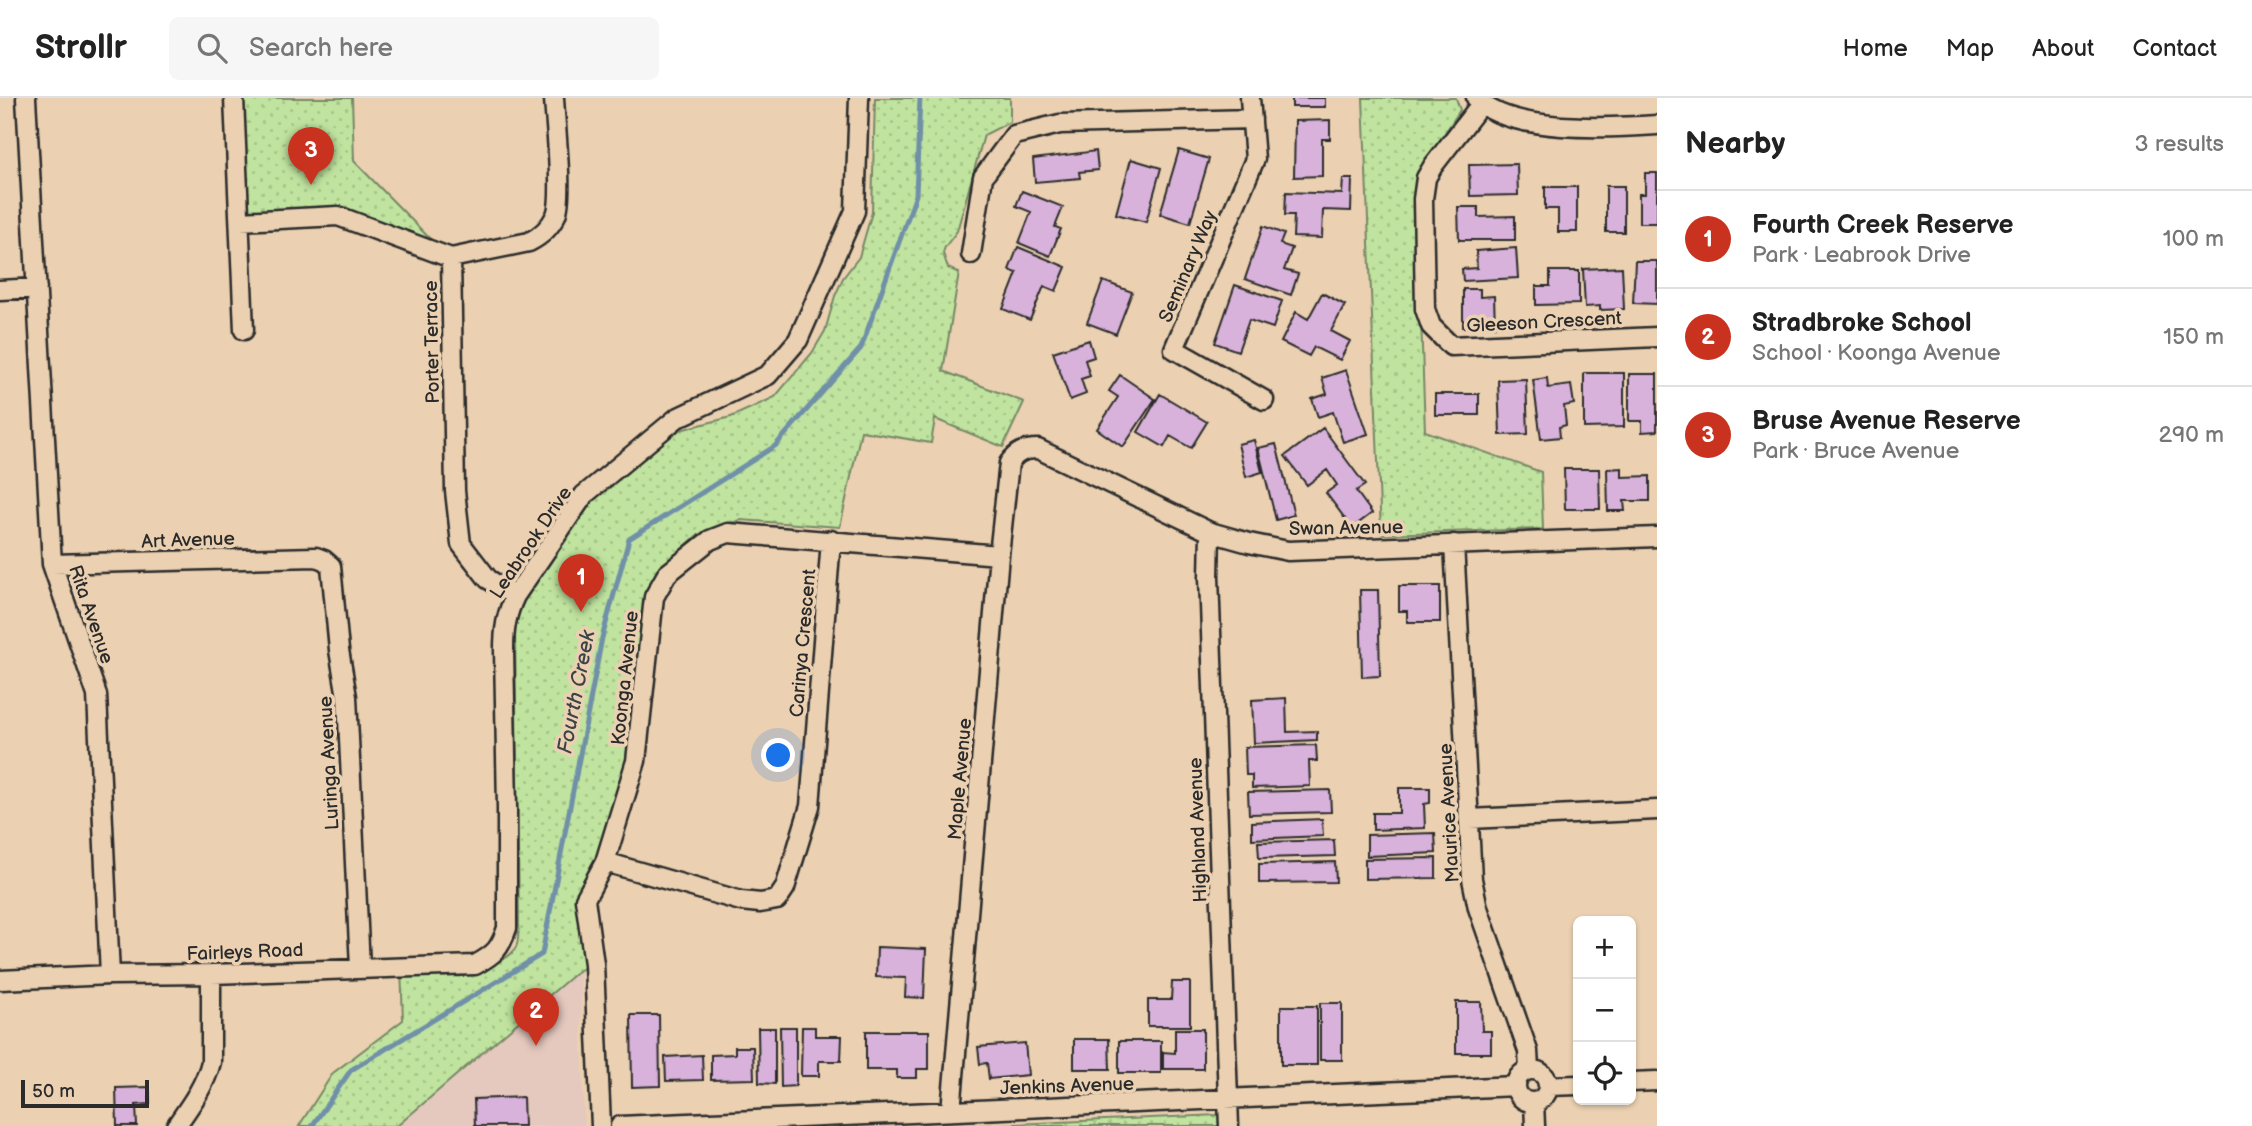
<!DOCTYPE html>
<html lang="en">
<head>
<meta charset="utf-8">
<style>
	body { margin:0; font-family:"Balsamiq Sans",sans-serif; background:#f6f6f6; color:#222 }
	.controls { position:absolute; right:21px; bottom:21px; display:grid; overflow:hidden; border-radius:10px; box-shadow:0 2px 5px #0004 }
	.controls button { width:63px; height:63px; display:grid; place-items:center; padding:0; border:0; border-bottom:2px solid #e0e0e0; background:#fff; color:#222; font:35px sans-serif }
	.scale { position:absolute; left:21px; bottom:18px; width:128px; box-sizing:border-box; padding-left:7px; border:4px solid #2b2b2b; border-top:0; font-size:19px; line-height:24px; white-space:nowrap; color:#2b2b2b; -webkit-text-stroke:5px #ebd1b2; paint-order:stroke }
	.you { position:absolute; left:779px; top:658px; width:24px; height:24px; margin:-18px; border:5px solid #fff; border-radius:50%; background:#1a73e8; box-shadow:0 0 0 10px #1a73e833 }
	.badge { display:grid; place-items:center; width:46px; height:46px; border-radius:50%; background:#c8321e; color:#fff; font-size:23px; font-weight:700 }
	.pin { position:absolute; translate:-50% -58px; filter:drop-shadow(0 2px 4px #0008) }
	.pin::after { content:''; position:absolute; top:37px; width:24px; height:21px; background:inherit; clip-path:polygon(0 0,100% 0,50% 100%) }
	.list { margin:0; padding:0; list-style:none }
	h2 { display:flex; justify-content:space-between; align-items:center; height:91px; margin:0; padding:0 28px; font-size:30px }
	h2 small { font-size:23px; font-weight:400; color:#767676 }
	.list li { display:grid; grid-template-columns:46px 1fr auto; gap:21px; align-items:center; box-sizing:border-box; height:98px; padding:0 28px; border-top:2px solid #e0e0e0 }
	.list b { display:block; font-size:26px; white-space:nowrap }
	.list p { margin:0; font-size:23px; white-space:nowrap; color:#767676 }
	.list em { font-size:23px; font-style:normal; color:#767676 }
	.icon { flex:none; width:38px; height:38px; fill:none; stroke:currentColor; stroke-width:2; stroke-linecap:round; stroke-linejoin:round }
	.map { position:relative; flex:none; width:1657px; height:1028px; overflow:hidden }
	header { display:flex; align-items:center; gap:42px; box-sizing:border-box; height:98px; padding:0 35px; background:#fff; border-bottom:2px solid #e0e0e0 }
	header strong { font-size:33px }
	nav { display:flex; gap:38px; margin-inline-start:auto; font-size:24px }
	.search { width:490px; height:63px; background:#f6f6f6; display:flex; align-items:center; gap:18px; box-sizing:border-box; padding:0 24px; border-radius:10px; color:#767676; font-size:26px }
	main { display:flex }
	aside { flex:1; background:#fff }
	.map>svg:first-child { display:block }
</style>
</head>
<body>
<header>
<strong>Strollr</strong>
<div class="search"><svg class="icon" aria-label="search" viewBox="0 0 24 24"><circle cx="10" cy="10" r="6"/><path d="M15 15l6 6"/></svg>Search here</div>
<nav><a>Home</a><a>Map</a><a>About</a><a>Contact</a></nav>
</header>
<main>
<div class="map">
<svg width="1657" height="1028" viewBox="0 0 1657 1028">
	<defs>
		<pattern id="grass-dots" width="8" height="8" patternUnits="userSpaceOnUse" patternTransform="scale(1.75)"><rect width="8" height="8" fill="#c0e49f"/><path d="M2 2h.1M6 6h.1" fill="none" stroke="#a5c489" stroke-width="1.8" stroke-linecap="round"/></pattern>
	</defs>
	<rect width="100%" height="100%" fill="#ebd1b2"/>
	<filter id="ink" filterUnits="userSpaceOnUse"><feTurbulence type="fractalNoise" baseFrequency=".0143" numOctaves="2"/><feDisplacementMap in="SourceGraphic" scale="14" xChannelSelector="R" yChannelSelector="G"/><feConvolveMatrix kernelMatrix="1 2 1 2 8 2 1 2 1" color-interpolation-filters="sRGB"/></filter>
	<g filter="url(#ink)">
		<!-- built -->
		<path fill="#e5c8be" d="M 580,872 L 584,1028 L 397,1028 L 399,1025 Z"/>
		<!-- grass -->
		<path fill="url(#grass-dots)" stroke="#768865" stroke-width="2" d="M 239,0 L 352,0 L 354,63 L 439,150 L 338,112 L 244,119 Z
			M 875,0 L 1010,0 L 1010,24 L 984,37 L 957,133 L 945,149 L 943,155 L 948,170 L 959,175 L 943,273 L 1024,304 L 1003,349 L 935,321 L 931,345 L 861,333 L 840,429 L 740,422 L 696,438 L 658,473 L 646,494 L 636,663 L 585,803 L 594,866 L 579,872 L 397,1028 L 299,1028 L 333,975 L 403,922 L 401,870 C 426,870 505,876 516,849 C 519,843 518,834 519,828 L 515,533 L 516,520 L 520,508 L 588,401 L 654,346 L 680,332 L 731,319 L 775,299 L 812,255 L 825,233 L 835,198 L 843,180 L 859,159 L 872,114 Z
			M 1363,0 L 1456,0 L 1460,12 L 1416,79 L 1425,333 L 1541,374 L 1543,431 L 1381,436 Z
			M 1218,1017 L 1219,1028 L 969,1028 Z"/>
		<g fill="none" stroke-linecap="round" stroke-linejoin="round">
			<!-- stream -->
			<path stroke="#6f90a8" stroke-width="5" d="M 312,1028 L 351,972 L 542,856 L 602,540 L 629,441 L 775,348 L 861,250 L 916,97 L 920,0"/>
		</g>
		<!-- building -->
		<path fill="#d8b2db" stroke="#2b2b2b" stroke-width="2" d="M 1292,0 L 1325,0 L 1325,9 L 1292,9 Z
			M 1330,22 L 1330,41 L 1322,41 L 1322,78 L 1294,79 L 1295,23 Z
			M 1179,52 L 1209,61 L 1190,125 L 1160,116 Z
			M 1096,53 L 1098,72 L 1079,74 L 1080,80 L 1035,84 L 1033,61 Z
			M 1131,61 L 1161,70 L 1146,124 L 1116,116 Z
			M 1517,66 L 1518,97 L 1470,98 L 1469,67 Z
			M 1645,75 L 1657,75 L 1657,125 L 1639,125 L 1639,96 L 1645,96 Z
			M 1343,81 L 1352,81 L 1351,113 L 1323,112 L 1322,140 L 1293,139 L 1294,117 L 1285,117 L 1286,94 L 1342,96 Z
			M 1606,88 L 1624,88 L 1624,134 L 1606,134 Z
			M 1545,89 L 1577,89 L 1577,134 L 1558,134 L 1558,111 L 1545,111 Z
			M 1022,93 L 1063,109 L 1055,129 L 1061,131 L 1050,158 L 1019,145 L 1031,114 L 1016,108 Z
			M 1458,109 L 1478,109 L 1478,119 L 1515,118 L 1515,142 L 1459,142 Z
			M 1263,128 L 1284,136 L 1280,146 L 1292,150 L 1284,172 L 1298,176 L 1291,197 L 1245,181 Z
			M 1018,149 L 1066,169 L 1056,193 L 1044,188 L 1030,222 L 1003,211 L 1017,175 L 1009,172 Z
			M 1516,150 L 1518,180 L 1463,183 L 1462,171 L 1477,170 L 1476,153 Z
			M 1635,163 L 1657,163 L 1657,206 L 1633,205 Z
			M 1622,169 L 1624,211 L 1600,212 L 1600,208 L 1585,209 L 1583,171 Z
			M 1550,173 L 1579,173 L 1579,206 L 1536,207 L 1536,188 L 1550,188 Z
			M 1103,183 L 1132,194 L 1116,236 L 1087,225 Z
			M 1235,187 L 1282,203 L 1273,230 L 1249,222 L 1238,253 L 1215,245 Z
			M 1463,191 L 1480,191 L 1480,199 L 1494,198 L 1495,228 L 1463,229 Z
			M 1322,195 L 1345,207 L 1331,233 L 1350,243 L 1340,262 L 1314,249 L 1309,258 L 1281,244 L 1296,214 L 1308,221 Z
			M 1089,242 L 1094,259 L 1085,262 L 1090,278 L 1081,281 L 1086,296 L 1070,302 L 1053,254 Z
			M 1346,272 L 1368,336 L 1343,344 L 1333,314 L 1318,319 L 1312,301 L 1327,296 L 1322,280 Z
			M 1584,275 L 1624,275 L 1624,329 L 1584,330 Z
			M 1629,276 L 1657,276 L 1657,333 L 1642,334 L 1642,323 L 1629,323 Z
			M 1120,277 L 1155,301 L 1123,349 L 1097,331 L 1118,299 L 1109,293 Z
			M 1547,280 L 1548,290 L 1571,287 L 1574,306 L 1564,308 L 1566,327 L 1559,329 L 1560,339 L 1541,341 L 1533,282 Z
			M 1526,281 L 1528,336 L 1500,337 L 1498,282 Z
			M 1160,296 L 1207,324 L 1191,350 L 1170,338 L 1164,349 L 1138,334 Z
			M 1435,296 L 1479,296 L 1479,317 L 1435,317 Z
			M 1323,330 L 1365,387 L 1356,393 L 1372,415 L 1352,430 L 1326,395 L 1337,387 L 1327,372 L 1307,387 L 1285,358 Z
			M 1254,342 L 1262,374 L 1246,379 L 1238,346 Z
			M 1276,346 L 1294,417 L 1276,422 L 1258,350 Z
			M 1622,370 L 1622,379 L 1650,378 L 1650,403 L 1624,403 L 1625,413 L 1608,413 L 1607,371 Z
			M 1564,371 L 1599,371 L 1600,411 L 1565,411 Z
			M 1399,488 L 1440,488 L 1440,524 L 1407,524 L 1407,513 L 1399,513 Z
			M 1360,492 L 1378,492 L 1380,578 L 1362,579 Z
			M 1286,600 L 1287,634 L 1317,633 L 1317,642 L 1254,645 L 1252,602 Z
			M 1316,647 L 1317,663 L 1309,663 L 1310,688 L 1252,690 L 1252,677 L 1246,677 L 1245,649 Z
			M 1399,690 L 1430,690 L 1430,705 L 1424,706 L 1425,730 L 1373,732 L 1373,715 L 1399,715 Z
			M 1330,692 L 1331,714 L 1249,716 L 1248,694 Z
			M 1322,721 L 1323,738 L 1252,741 L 1252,724 Z
			M 1435,735 L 1436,755 L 1367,758 L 1367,737 Z
			M 1334,742 L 1335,758 L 1259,760 L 1258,744 Z
			M 1436,760 L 1436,780 L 1365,781 L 1365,761 Z
			M 1335,764 L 1336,784 L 1259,785 L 1259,766 Z
			M 877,849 L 926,851 L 924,900 L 905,899 L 906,880 L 876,879 Z
			M 1172,884 L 1190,884 L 1190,928 L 1148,928 L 1148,902 L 1171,902 Z
			M 1456,904 L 1481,904 L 1482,933 L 1491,933 L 1491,955 L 1456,955 Z
			M 1320,905 L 1342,905 L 1342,962 L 1320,962 Z
			M 1281,908 L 1317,908 L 1317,967 L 1281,967 Z
			M 631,917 L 659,917 L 660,988 L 632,989 Z
			M 780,929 L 796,929 L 796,988 L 781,989 Z
			M 802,929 L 815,929 L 815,938 L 842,938 L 841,963 L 819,963 L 819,978 L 801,978 Z
			M 758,930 L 775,930 L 775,986 L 759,985 Z
			M 1175,931 L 1203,931 L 1203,971 L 1163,971 L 1163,954 L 1175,955 Z
			M 866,933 L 929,933 L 929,971 L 917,971 L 917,980 L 897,980 L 897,972 L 866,972 Z
			M 1074,941 L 1109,941 L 1110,971 L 1074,971 Z
			M 1119,943 L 1161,943 L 1161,975 L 1119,975 Z
			M 1025,945 L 1028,977 L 989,981 L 987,965 L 980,966 L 978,949 Z
			M 735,949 L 753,949 L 754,981 L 711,982 L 711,957 L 735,956 Z
			M 702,957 L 703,982 L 666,983 L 665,959 Z
			M 149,989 L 150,1006 L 136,1007 L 137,1028 L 117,1028 L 116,990 Z
			M 523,999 L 524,1028 L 475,1028 L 474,1001 Z"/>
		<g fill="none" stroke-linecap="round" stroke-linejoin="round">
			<!-- minor casing -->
			<g stroke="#2b2b2b" stroke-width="23">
				<path id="minor" d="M 26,0 L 52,466 L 97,597 L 110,877
					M 234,0 L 244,232
					M 1250,0 L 1255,61 L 1174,251 L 1264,302
					M 1476,0 C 1508,36 1612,30 1657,27
					M 1481,6 L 1433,68 L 1426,80 L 1423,101 L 1425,211 L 1431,228 L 1451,248 L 1657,239
					M 240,123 L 338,118 L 451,160
					M 971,156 L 983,79 L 1014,37 L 1060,26 L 1252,21
					M 0,192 L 37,190
					M 1210,434 L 1209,479 L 1229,1028
					M 1454,446 L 1472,781 L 1478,810 L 1528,953 L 1529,972
					M 52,466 L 316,459 L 324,462 L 331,468 L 339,552 L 347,599 L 360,869
					M 515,498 L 488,481 L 461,446 L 455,393 L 451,160 L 529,144 C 541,138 550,130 556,117 C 564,98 555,24 554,0
					M 1469,721 L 1657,712
					M 605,764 L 741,803 L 760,805 L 777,802 L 785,790 L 810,708 L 831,442
					M 0,882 L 110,877 L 211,876 L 475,867 C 495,856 500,851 507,830 L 507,710 L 504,552 C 504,532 506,517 515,498 L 584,397 L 677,320 L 768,277 L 798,242 L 855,113 L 859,0
					M1516 988a16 16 0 1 1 32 0a16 16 0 1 1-32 0Z
					M 1631,984 L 1657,983
					M 1548,988 L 1578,987
					M 1534,1004 L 1535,1028
					M 951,1013 L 999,457 L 1009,365 C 1017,354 1024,351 1038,351 L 1210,434 L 1249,445 L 1288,453 L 1657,439
					M 176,1028 C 190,1008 205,988 211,964 L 211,876
					M 601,1028 L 594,866 L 585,801 L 605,764 L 636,663 L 654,499 L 667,476 L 710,442 L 728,435 L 999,457
					M 620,1028 L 1516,988"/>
			</g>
			<!-- minor -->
			<use href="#minor" stroke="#ebd1b2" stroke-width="18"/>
		</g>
	</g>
	<g text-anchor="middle" stroke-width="7" stroke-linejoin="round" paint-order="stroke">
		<!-- street labels -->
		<g font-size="19" fill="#2b2b2b" stroke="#ebd1b2">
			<text transform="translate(1187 168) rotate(-67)" y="7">Seminary Way</text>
			<text transform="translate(1544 223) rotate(-3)" y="7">Gleeson Crescent</text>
			<text transform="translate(431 244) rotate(-91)" y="7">Porter Terrace</text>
			<text transform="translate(1346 429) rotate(-1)" y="7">Swan Avenue</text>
			<text transform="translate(188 441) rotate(-2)" y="7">Art Avenue</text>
			<text transform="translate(530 444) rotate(-56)" y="7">Leabrook Drive</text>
			<text transform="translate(92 516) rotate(71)" y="7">Rita Avenue</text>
			<text transform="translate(802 545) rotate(-85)" y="7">Carinya Crescent</text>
			<text transform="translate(624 580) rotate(-84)" y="7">Koonga Avenue</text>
			<text transform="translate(328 665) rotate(-93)" y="7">Luringa Avenue</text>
			<text transform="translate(959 681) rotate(-85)" y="7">Maple Avenue</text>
			<text transform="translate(1448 715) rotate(-93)" y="7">Maurice Avenue</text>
			<text transform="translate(1197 732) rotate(-92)" y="7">Highland Avenue</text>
			<text transform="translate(245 853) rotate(-2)" y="7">Fairleys Road</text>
			<text transform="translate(1067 987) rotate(-2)" y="7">Jenkins Avenue</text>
		</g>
		<!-- water labels -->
		<g font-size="21" font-style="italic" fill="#3c444a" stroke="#ebd1b2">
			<text transform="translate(576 594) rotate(-79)" y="7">Fourth Creek</text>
		</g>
	</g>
</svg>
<div class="controls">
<button>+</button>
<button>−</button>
<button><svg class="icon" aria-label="locate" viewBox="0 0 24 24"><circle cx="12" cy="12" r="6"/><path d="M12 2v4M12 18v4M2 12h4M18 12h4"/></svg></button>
</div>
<div class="scale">50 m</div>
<div class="you"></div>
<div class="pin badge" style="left:581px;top:514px">1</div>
<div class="pin badge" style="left:536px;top:948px">2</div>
<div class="pin badge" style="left:311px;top:87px">3</div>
</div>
<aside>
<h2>Nearby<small>3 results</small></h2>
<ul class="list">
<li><span class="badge">1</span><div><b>Fourth Creek Reserve</b><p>Park · Leabrook Drive</p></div><em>100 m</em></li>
<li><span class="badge">2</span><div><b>Stradbroke School</b><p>School · Koonga Avenue</p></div><em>150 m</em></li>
<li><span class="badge">3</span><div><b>Bruse Avenue Reserve</b><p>Park · Bruce Avenue</p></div><em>290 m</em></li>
</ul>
</aside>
</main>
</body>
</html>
